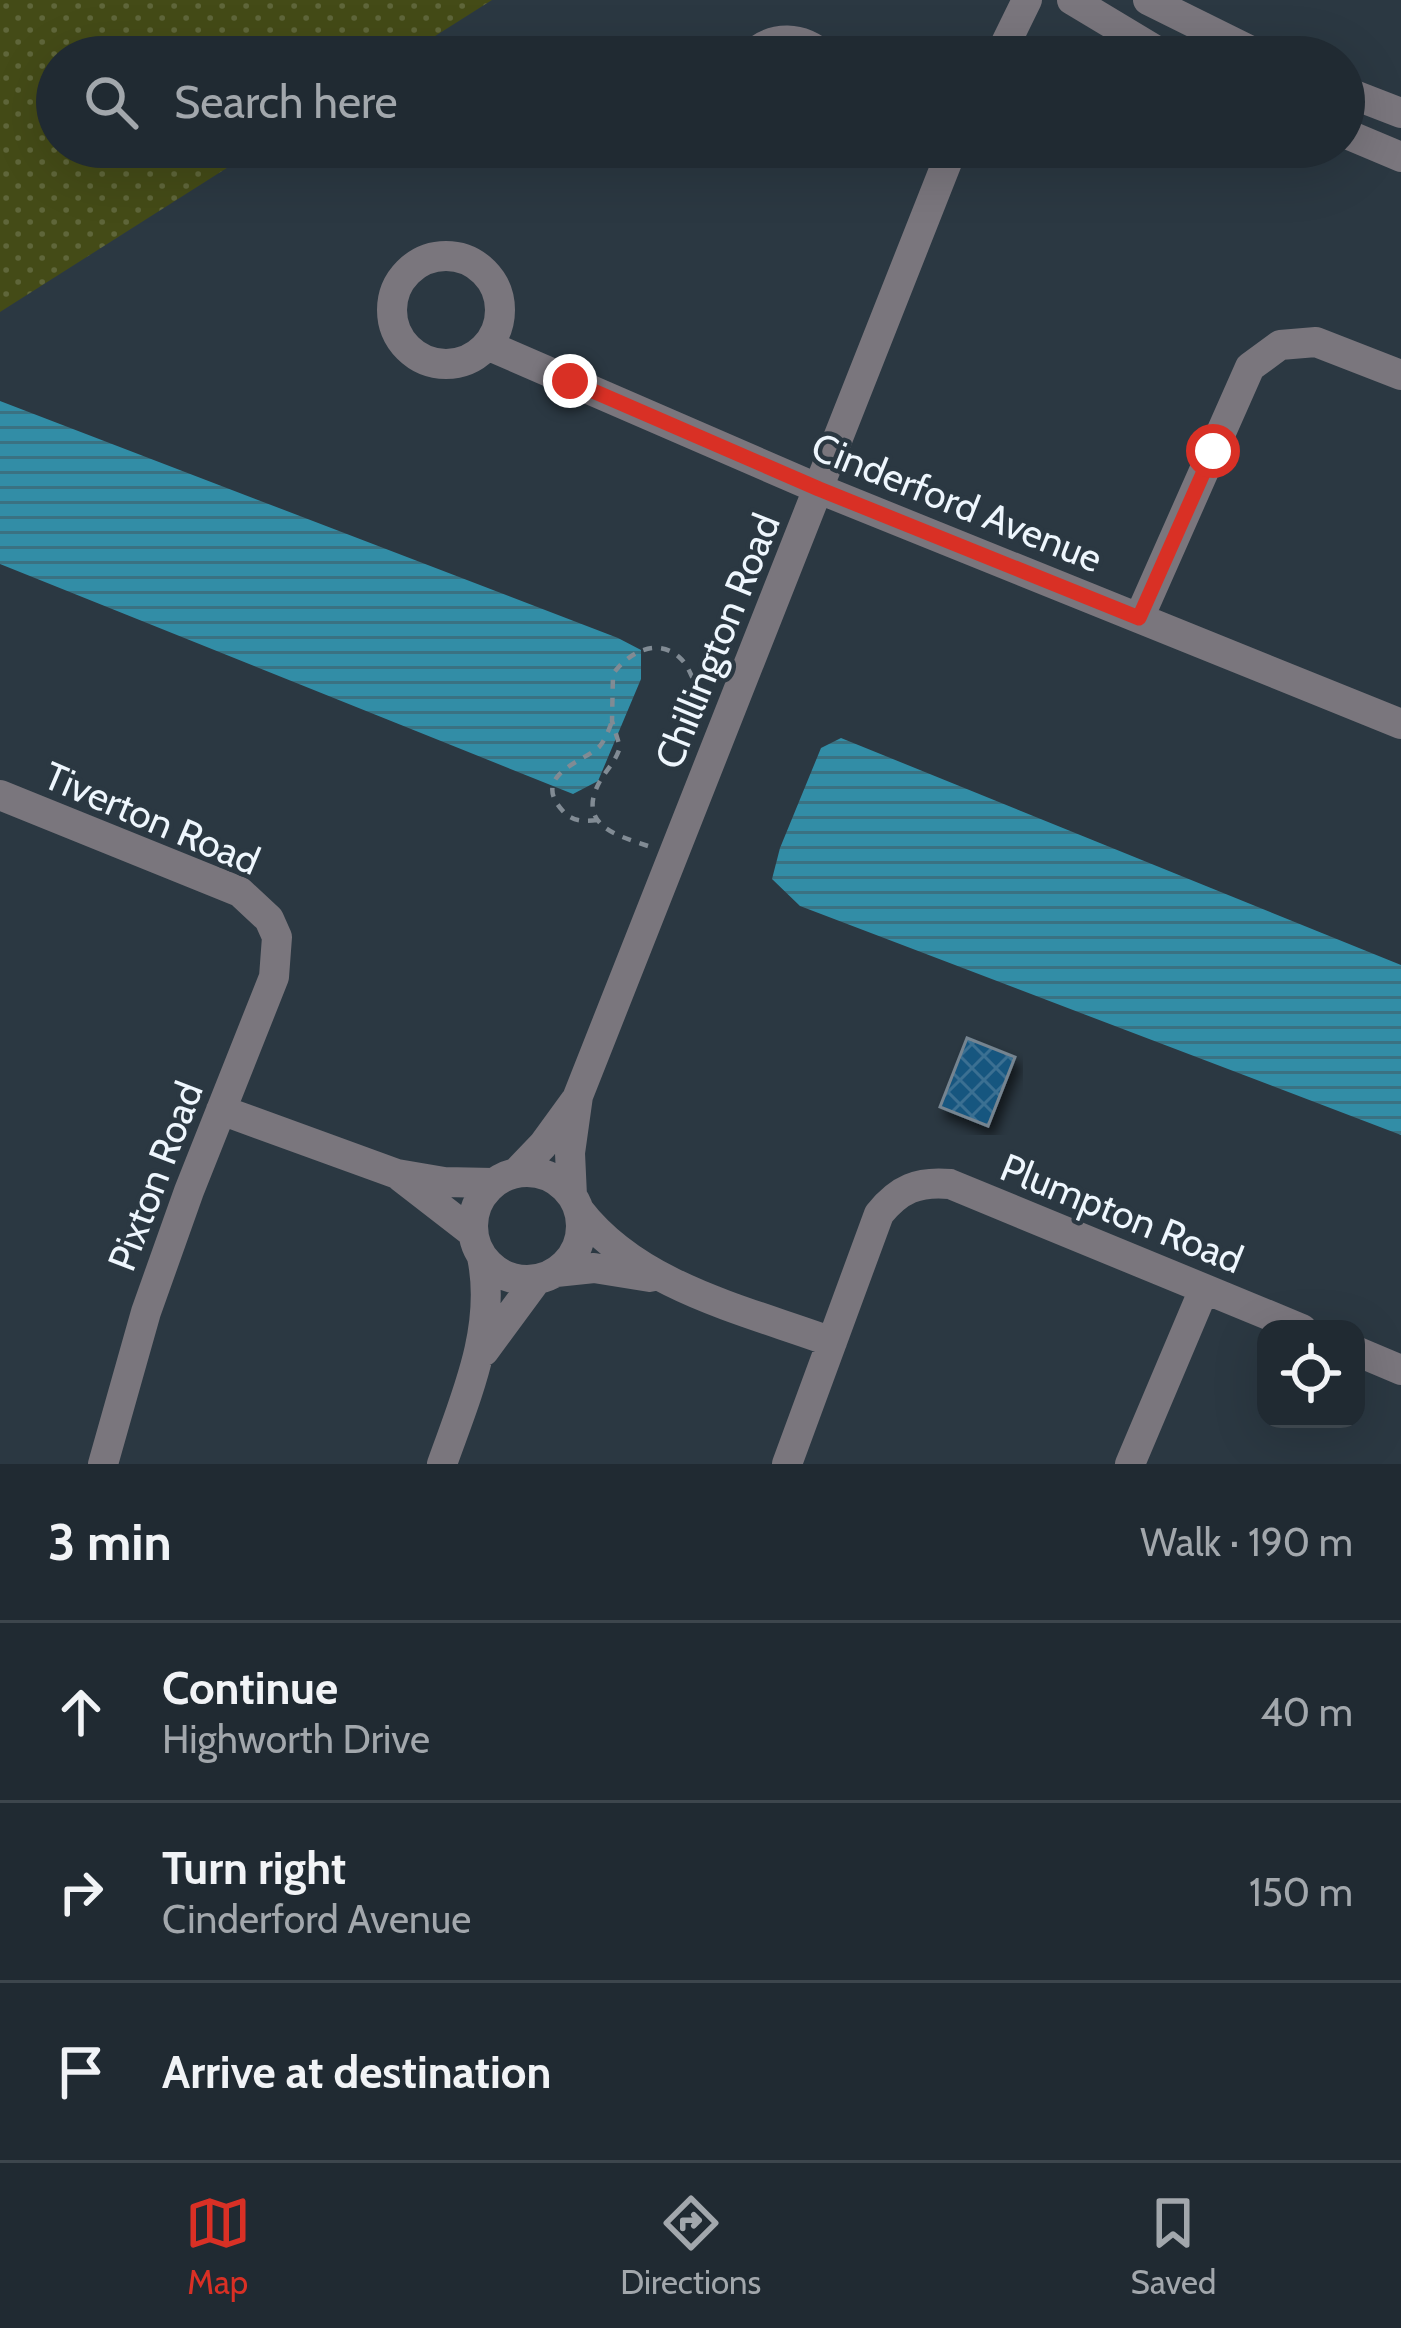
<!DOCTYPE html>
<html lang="en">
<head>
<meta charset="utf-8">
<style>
	body { margin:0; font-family:Cabin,sans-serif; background:#2d363e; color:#f1f3f6 }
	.controls { position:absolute; right:36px; bottom:36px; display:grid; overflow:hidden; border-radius:24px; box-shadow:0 12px 48px #0002 }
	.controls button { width:108px; height:108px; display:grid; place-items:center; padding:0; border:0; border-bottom:3px solid #3d464d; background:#202a32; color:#f1f3f6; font:60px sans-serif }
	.stop { position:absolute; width:36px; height:36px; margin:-27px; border:9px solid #d93025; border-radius:50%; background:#fff }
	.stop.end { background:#d93025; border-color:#fff; box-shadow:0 3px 12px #0008 }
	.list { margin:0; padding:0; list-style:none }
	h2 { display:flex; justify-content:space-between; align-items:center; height:156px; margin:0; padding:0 48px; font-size:51px }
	h2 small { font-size:39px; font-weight:400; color:#a2a7ac }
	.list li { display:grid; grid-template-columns:78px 1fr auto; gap:36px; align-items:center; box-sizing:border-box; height:180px; padding:0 48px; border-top:3px solid #3d464d }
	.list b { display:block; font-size:45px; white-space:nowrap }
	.list p { margin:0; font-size:39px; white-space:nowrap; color:#a2a7ac }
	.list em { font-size:39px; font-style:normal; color:#a2a7ac }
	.icon { flex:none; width:66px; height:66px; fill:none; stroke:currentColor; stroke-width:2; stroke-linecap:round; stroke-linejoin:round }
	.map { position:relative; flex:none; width:1401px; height:1464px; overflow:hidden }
	.search { position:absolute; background:#202a32; box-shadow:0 12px 48px #0002; left:36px; right:36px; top:36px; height:132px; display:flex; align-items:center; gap:30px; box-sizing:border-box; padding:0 42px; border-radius:66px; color:#a2a7ac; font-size:45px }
	.sheet { height:696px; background:#202a32 }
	nav { display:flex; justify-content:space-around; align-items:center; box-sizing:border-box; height:168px; border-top:3px solid #3d464d; background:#202a32; font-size:33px; color:#a2a7ac }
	nav a { display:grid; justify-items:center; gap:6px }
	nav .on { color:#d93025 }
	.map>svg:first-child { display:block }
</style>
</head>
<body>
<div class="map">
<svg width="1401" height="1464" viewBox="0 0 1401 1464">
	<defs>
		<pattern id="green-dots" width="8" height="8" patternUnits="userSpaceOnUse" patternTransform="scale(3)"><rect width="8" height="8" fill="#444b17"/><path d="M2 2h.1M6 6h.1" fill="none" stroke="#5f663a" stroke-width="1.8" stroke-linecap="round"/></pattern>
		<pattern id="water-rules" width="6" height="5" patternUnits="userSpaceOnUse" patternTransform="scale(3)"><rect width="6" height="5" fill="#328da6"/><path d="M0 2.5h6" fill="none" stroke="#3a7282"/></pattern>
		<pattern id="building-cross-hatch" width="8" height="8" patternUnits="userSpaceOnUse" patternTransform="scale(3)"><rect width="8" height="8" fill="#19567f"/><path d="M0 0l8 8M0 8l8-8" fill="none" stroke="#3b6f92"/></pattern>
		<filter id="shadow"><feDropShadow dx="5" dy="9" stdDeviation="6" flood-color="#0009"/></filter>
	</defs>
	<rect width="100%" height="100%" fill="#2b3842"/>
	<!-- green -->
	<path fill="url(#green-dots)" d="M 0,0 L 492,0 L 402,57 L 57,57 L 57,147 L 260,147 L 0,312 Z"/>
	<!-- water -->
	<path fill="url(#water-rules)" d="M 0,401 L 618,638 L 641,650 L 641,679 L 598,781 L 573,794 L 0,564 Z
		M 841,738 L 1401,965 L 1401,1135 L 800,906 L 772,879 L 780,848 L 821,748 Z"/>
	<!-- building -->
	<path fill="url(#building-cross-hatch)" stroke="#758490" stroke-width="3" filter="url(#shadow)" d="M 967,1038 L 1015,1057 L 988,1126 L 940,1107 Z"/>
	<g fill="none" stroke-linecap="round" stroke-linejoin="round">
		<!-- path -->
		<path stroke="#818b94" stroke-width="4.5" stroke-dasharray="9 9" stroke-linecap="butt" d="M 597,820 C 583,822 571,821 562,810 C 531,775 583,762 599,747 C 605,740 609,730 612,721
			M 648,846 C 615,835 576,824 600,781 C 607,769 616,761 620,747 L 612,721 L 613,674 C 628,653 656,637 679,657 C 693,669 691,687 708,695"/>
		<!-- minor -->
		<path stroke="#7a767d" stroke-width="30" d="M 1072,0 L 1167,57
			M 1148,0 L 1263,57
			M 750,57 C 773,34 802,36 825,57
			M 999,57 L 1027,0
			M 1344,91 L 1401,113
			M 1344,133 L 1401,157
			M392 310a54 54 0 1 1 108 0a54 54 0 1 1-108 0Z
			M 487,345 L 819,489 L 1401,724
			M 1139,618 L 1250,367 L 1280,345 L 1316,342 L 1401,375
			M 0,795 L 240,892 L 269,919 L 277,937 L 274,977 L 189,1191 L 146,1312 L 103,1464
			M 221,1110 L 397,1174 L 444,1182 L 493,1183
			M473 1226a54 54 0 1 1 108 0a54 54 0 1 1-108 0Z
			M 517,1172 L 543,1145 L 575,1101
			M 402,1178 L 473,1233
			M 572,1196 L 570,1153 L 578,1096 L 953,147
			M 579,1210 C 638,1287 745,1310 832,1342
			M 556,1272 L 594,1268 L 650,1277
			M 484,1351 L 537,1279
			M 1356,1351 L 1401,1370
			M 442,1464 C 465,1399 497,1328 482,1257
			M 787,1464 L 879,1214 C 899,1189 918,1181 950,1184 L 1302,1329
			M 1130,1464 L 1204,1289"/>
	</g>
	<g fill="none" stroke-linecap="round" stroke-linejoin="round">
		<!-- route -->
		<path stroke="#d93025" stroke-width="15" d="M 570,381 L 819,489 L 1139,618 L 1213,451"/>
	</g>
	<g text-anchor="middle" stroke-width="9" stroke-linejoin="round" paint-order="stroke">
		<!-- street labels -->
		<g font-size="39" fill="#eef6fd" stroke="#2b3842">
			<text transform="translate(957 502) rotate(22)" y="14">Cinderford Avenue</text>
			<text transform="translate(717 641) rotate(-68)" y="14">Chillington Road</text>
			<text transform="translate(152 818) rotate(23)" y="14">Tiverton Road</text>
			<text transform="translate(155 1176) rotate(-69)" y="14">Pixton Road</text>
			<text transform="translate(1122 1213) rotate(22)" y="14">Plumpton Road</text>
		</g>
	</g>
</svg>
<div class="controls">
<button><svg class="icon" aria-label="locate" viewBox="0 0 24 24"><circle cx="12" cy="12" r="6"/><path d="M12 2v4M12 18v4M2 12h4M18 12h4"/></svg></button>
</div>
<div class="stop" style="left:1213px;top:451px"></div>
<div class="stop end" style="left:570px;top:381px"></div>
<div class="search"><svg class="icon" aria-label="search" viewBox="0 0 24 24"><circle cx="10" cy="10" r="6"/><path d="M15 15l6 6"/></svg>Search here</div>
</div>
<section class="sheet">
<h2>3 min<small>Walk · 190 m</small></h2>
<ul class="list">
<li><svg class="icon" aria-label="ahead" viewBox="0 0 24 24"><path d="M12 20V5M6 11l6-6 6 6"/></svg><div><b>Continue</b><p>Highworth Drive</p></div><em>40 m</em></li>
<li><svg class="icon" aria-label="right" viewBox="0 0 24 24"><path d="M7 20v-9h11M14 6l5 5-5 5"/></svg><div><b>Turn right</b><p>Cinderford Avenue</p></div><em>150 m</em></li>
<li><svg class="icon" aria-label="arrive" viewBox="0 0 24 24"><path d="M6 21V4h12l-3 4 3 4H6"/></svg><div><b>Arrive at destination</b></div></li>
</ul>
</section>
<nav>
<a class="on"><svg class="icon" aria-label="map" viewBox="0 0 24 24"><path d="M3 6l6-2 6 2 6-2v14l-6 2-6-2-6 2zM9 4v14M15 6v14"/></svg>Map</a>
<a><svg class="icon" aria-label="directions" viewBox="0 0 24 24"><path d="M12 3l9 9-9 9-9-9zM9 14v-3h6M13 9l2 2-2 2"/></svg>Directions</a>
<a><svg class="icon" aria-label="saved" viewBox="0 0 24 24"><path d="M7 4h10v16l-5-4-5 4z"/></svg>Saved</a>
</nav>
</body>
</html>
